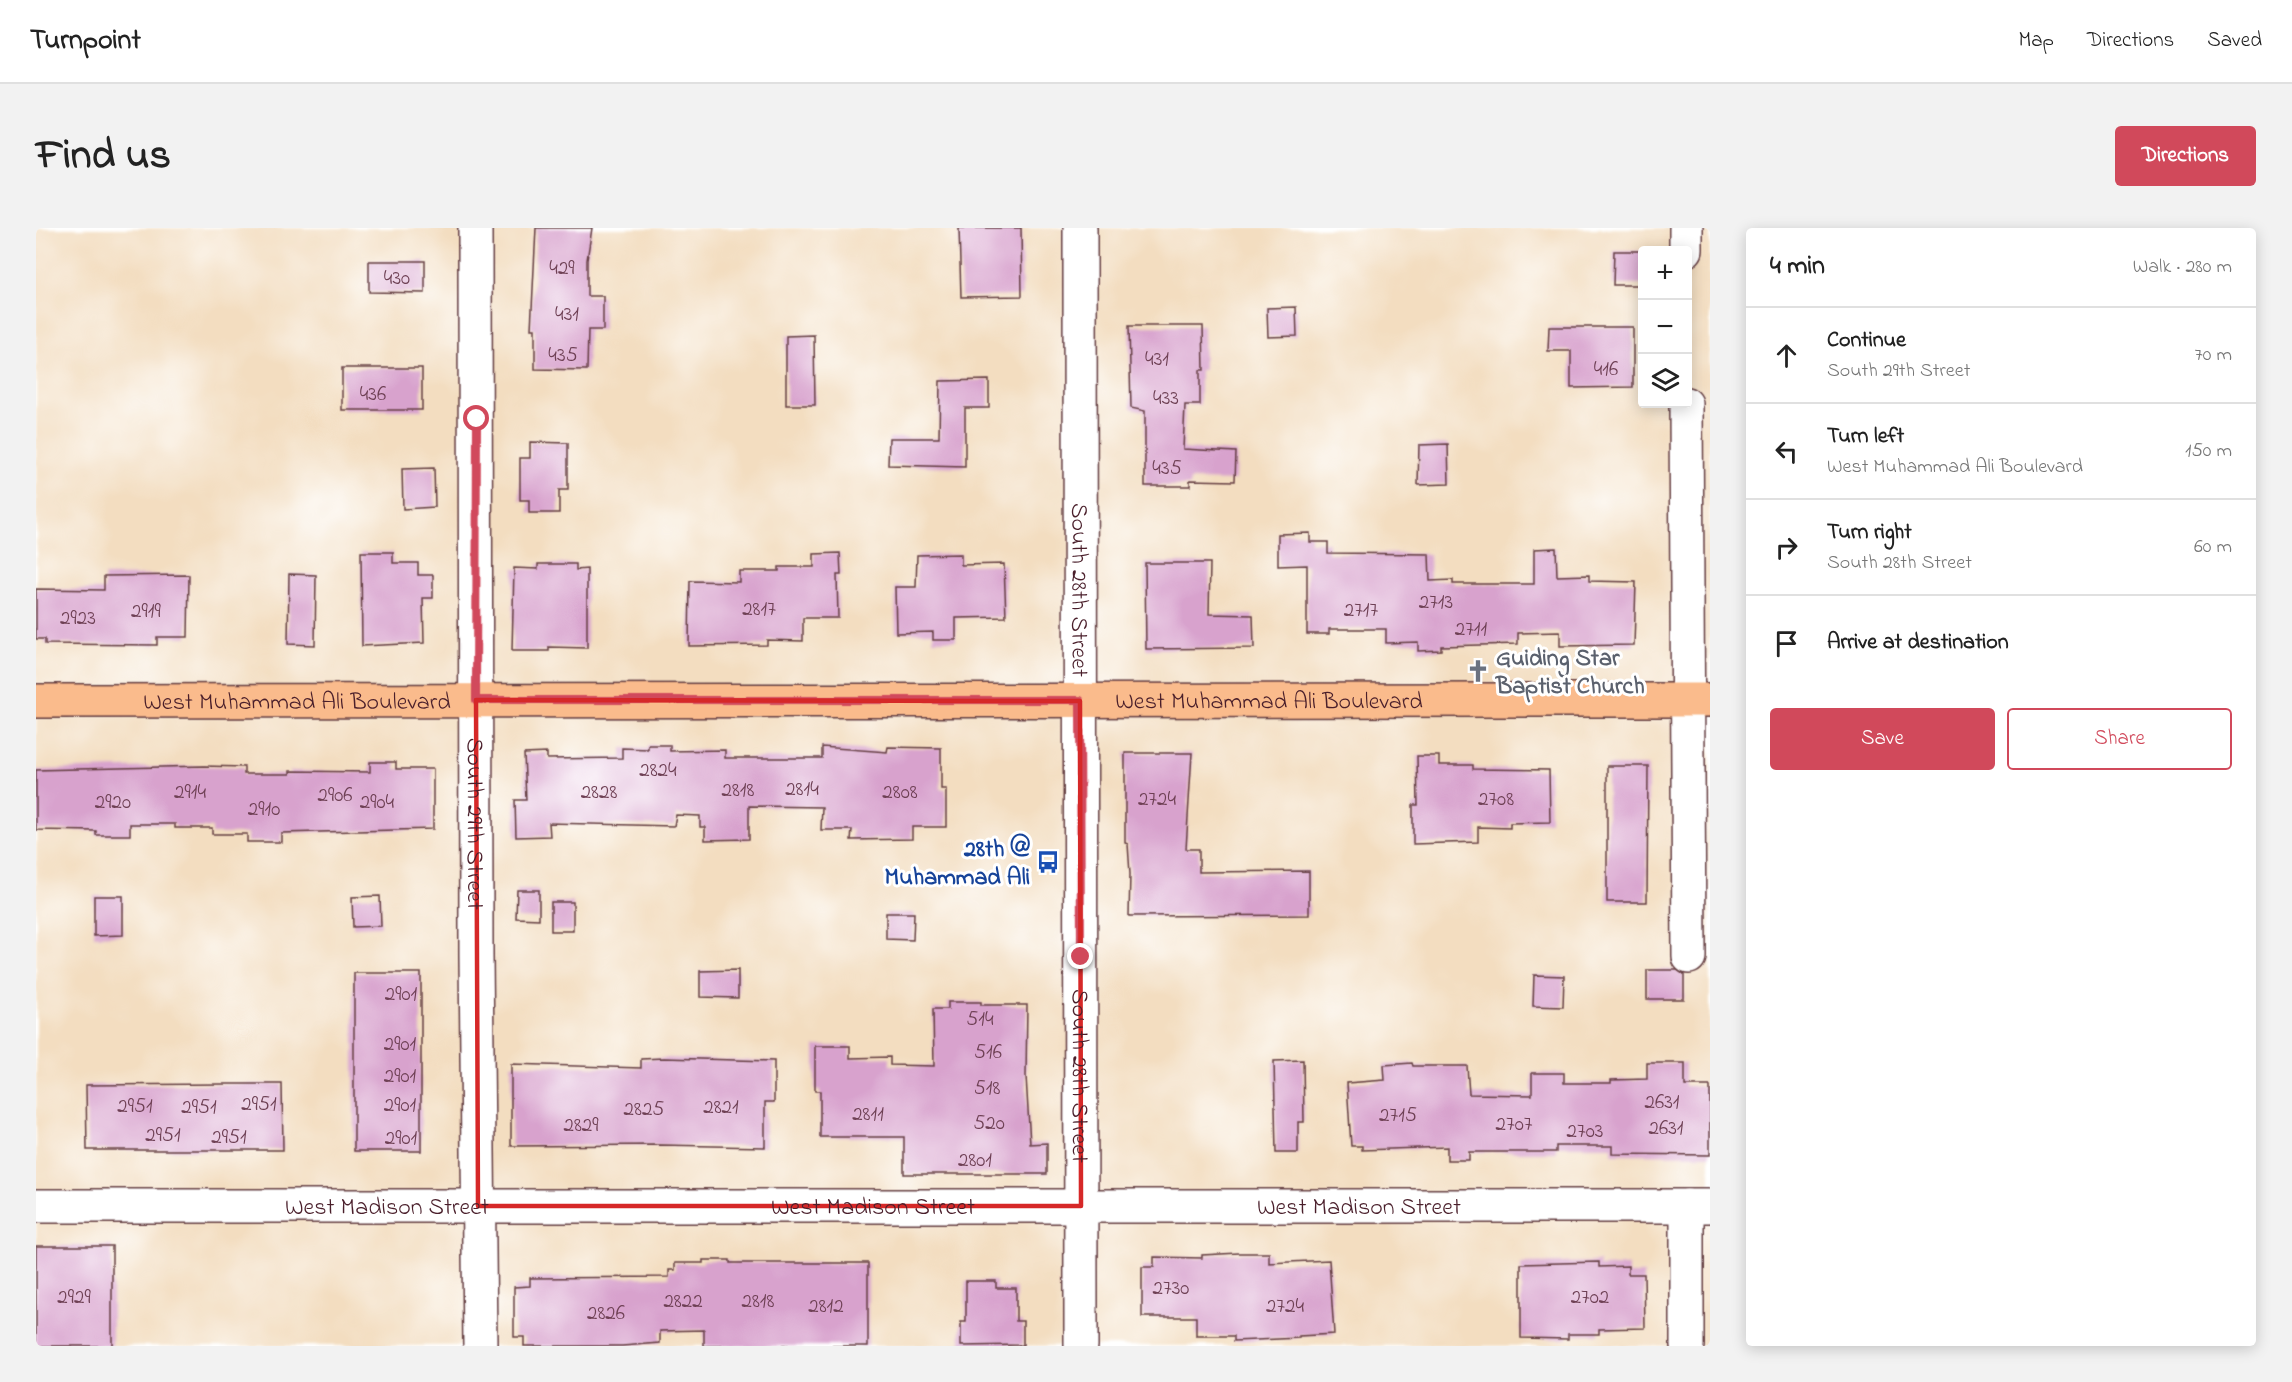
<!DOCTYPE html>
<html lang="en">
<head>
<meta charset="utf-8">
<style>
	body { margin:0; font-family:"Indie Flower",sans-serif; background:#f2f2f2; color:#222 }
	.controls { position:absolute; right:18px; top:18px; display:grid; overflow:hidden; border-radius:6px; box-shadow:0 3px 15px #0003 }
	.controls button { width:54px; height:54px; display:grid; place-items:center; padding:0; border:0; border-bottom:2px solid #e0e0e0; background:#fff; color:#222; font:30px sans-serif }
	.stop { position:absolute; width:18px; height:18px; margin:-14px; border:4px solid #d1495b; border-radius:50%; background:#fff }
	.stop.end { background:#d1495b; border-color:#fff; box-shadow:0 2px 6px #0008 }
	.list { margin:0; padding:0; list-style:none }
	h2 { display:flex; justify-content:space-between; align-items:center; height:78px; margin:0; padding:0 24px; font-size:26px }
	h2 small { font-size:20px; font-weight:400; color:#767676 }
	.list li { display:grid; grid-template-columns:39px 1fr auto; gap:18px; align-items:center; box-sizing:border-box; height:96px; padding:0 24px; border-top:2px solid #e0e0e0 }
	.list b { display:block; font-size:22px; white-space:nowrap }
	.list p { margin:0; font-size:20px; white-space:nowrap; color:#767676 }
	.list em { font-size:20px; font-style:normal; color:#767676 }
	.actions { display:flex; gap:12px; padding:18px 24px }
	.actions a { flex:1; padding:14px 0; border:2px solid #d1495b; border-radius:6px; text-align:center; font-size:21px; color:#d1495b }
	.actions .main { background:#d1495b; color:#fff }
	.icon { flex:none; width:33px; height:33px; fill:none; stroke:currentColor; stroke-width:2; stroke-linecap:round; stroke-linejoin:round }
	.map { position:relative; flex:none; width:1674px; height:1118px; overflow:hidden; border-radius:6px }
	header { display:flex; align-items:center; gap:36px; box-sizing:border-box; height:84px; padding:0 30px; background:#fff; border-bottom:2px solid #e0e0e0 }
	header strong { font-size:28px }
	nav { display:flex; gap:33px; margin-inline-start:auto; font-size:21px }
	.intro { display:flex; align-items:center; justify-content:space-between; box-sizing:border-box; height:144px; padding:0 36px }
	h1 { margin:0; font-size:42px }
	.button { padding:15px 27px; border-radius:6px; background:#d1495b; color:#fff; font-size:21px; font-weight:700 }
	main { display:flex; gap:36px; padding:0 36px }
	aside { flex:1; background:#fff; border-radius:6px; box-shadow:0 3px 15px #0003 }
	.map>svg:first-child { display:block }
</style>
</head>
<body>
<header>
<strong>Turnpoint</strong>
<nav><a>Map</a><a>Directions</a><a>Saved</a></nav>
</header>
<div class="intro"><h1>Find us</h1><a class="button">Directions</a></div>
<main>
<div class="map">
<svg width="1674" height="1118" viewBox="0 0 1674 1118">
	<rect width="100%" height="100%" fill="#fff"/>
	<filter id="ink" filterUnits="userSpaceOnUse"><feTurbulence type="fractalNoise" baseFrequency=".0167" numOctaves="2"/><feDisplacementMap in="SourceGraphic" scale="12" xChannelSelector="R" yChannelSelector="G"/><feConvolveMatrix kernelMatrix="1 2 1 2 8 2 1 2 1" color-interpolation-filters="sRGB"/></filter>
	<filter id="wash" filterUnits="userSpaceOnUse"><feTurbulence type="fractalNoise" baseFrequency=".008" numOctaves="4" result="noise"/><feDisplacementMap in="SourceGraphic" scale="24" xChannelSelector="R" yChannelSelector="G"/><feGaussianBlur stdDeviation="1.35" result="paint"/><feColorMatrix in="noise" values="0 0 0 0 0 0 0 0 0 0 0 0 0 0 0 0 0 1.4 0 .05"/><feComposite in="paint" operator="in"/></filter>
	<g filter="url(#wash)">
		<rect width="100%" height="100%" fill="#f3ddc0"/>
		<g id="blocks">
			<!-- building -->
			<path fill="#d8a2cd" d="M 500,0 L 556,0 L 551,32 L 551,68 L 567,68 L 567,102 L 552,102 L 551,142 L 499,141 L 499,101 L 495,101 Z
				M 923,0 L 985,0 L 986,68 L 925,69 Z
				M 1578,23 L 1606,23 L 1606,57 L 1577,57 Z
				M 333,33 L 389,33 L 389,65 L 333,64 Z
				M 1260,79 L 1261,108 L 1232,109 L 1231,80 Z
				M 1093,98 L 1167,98 L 1168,142 L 1164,142 L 1164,177 L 1149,177 L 1147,221 L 1200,224 L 1199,253 L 1154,252 L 1154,258 L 1109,258 L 1109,183 L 1095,180 Z
				M 1513,99 L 1597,99 L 1597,159 L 1535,160 L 1535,123 L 1512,123 Z
				M 778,107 L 779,177 L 750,177 L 750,108 Z
				M 306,140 L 386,140 L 386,182 L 306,182 Z
				M 953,152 L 953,180 L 929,180 L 929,239 L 852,237 L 853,210 L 903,210 L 904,153 Z
				M 494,214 L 532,215 L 532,262 L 523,262 L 523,285 L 493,285 L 493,272 L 484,272 L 484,230 L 494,230 Z
				M 1412,216 L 1413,256 L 1382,257 L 1383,217 Z
				M 398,240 L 399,279 L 367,281 L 366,241 Z
				M 1274,305 L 1274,314 L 1292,314 L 1292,325 L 1393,326 L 1394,353 L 1417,352 L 1417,356 L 1498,356 L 1498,321 L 1520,320 L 1521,348 L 1553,347 L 1553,353 L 1600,354 L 1598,417 L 1524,418 L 1524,404 L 1482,405 L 1482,416 L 1405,418 L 1405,422 L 1382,423 L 1382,414 L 1350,415 L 1350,401 L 1293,401 L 1293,406 L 1271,406 L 1271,337 L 1242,338 L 1242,306 Z
				M 325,324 L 357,324 L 357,335 L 382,335 L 382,347 L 397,347 L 397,370 L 387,370 L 388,415 L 326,418 Z
				M 804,325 L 805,347 L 801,347 L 802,390 L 767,390 L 767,413 L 731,412 L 731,417 L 653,418 L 654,353 L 703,354 L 703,343 L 743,343 L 743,339 L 778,339 L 778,326 Z
				M 925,326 L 925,337 L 968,336 L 970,389 L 920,390 L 920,412 L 897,412 L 897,404 L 860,405 L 859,359 L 880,359 L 881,327 Z
				M 1109,335 L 1174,335 L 1173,386 L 1217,387 L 1218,420 L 1110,421 Z
				M 502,336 L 540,336 L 540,342 L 551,341 L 551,420 L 513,419 L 513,423 L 476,423 L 478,340 L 502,341 Z
				M 253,346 L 280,347 L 279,417 L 252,416 Z
				M 153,347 L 152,409 L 121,409 L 121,417 L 9,416 L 9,411 L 0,411 L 0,361 L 68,362 L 68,348 Z
				M 612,517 L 634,517 L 634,523 L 689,522 L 689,530 L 786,530 L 786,519 L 851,524 L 852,519 L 905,520 L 905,561 L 910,561 L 910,599 L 876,599 L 876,611 L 815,612 L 816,602 L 785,602 L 786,579 L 713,578 L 713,611 L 669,612 L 669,599 L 664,599 L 664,588 L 640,587 L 638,598 L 513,595 L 514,608 L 480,609 L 479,572 L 490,572 L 488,526 L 511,525 L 511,531 L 586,530 L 586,520 L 612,521 Z
				M 1089,525 L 1156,525 L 1150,621 L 1163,621 L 1163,644 L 1273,643 L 1273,687 L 1093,688 L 1094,646 L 1092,616 L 1089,615 Z
				M 1381,528 L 1403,528 L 1403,537 L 1437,537 L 1437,541 L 1513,542 L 1514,594 L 1474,595 L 1474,600 L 1442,599 L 1442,614 L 1377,616 L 1377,577 L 1382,577 Z
				M 334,534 L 360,534 L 360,541 L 397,541 L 397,601 L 245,605 L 245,614 L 211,614 L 211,606 L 176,606 L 176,600 L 139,600 L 139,596 L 94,596 L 94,607 L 60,607 L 60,603 L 0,602 L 0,542 L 168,538 L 208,539 L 208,546 L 254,546 L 254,543 L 334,544 Z
				M 1571,538 L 1612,538 L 1611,674 L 1571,674 Z
				M 481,662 L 503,662 L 503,691 L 480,690 Z
				M 58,668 L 87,668 L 87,707 L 58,708 Z
				M 344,668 L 345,698 L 317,699 L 316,669 Z
				M 515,674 L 537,674 L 537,703 L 515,703 Z
				M 850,685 L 878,685 L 877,712 L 850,711 Z
				M 702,742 L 702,770 L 664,769 L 664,743 Z
				M 1611,742 L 1641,742 L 1648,747 L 1648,771 L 1611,771 Z
				M 318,745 L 385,745 L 385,923 L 318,923 Z
				M 1498,747 L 1528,748 L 1527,779 L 1497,778 Z
				M 912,774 L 945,774 L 945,777 L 991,777 L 990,848 L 994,916 L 1011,915 L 1011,946 L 868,946 L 868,909 L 784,909 L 784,863 L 779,863 L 779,818 L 814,818 L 814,830 L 854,829 L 854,837 L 898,838 L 897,781 L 912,781 Z
				M 628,830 L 738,833 L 738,874 L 729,874 L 729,919 L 624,917 L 475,918 L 475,836 L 605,840 L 605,831 Z
				M 1267,832 L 1268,894 L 1262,894 L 1262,925 L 1240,925 L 1238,833 Z
				M 1376,835 L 1377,838 L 1431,838 L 1433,866 L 1496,867 L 1496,845 L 1528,845 L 1528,855 L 1575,855 L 1575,852 L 1611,851 L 1611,835 L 1649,835 L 1649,858 L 1674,858 L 1674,927 L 1576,926 L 1576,918 L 1520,918 L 1520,924 L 1433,924 L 1433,932 L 1411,932 L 1411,919 L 1326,922 L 1326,918 L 1315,918 L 1311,855 L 1349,852 L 1348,837 Z
				M 186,856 L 246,856 L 247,922 L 51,922 L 50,857 Z
				M 0,1018 L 76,1018 L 76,1118 L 0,1118 Z
				M 1203,1025 L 1233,1025 L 1233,1035 L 1293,1032 L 1298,1106 L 1263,1108 L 1263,1110 L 1198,1113 L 1198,1108 L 1160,1108 L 1160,1089 L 1106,1089 L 1106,1039 L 1118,1039 L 1118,1029 L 1166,1030 L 1166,1027 Z
				M 667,1032 L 694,1032 L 694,1035 L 832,1035 L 832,1118 L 668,1118 L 668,1102 L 624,1103 L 624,1115 L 586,1118 L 488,1118 L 488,1109 L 478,1109 L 478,1059 L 494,1058 L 494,1050 L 633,1049 L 633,1042 L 639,1042 L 639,1035 L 667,1035 Z
				M 1563,1034 L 1563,1039 L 1592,1038 L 1592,1046 L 1608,1046 L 1609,1100 L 1563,1101 L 1563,1106 L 1532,1106 L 1532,1111 L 1485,1110 L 1485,1036 Z
				M 930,1053 L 960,1053 L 960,1060 L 980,1060 L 980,1093 L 987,1093 L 987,1117 L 925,1118 L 925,1094 L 930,1094 Z"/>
		</g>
	</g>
	<g filter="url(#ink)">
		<use href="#blocks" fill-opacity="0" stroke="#633c41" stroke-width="1.5"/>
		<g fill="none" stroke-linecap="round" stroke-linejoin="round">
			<!-- minor casing -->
			<g stroke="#633c41" stroke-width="36">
				<g id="minor">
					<path id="s1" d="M 439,0 L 440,728 L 444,1118"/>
					<path id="s2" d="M 1044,0 L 1045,1118"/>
					<path d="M 1650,0 L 1650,22"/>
					<path d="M 1650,176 L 1653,729"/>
					<path id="s3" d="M 0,978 L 1674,978"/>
					<path d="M 1651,1118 L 1651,978"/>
				</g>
			</g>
			<!-- major casing -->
			<g stroke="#633c41" stroke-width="36">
				<g id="major">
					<path id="s4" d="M 0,473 L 1674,472"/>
				</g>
			</g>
			<!-- minor -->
			<use href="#minor" stroke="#fff" stroke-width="33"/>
			<!-- major -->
			<use href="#major" stroke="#fabb8c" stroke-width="33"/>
		</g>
	</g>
	<g fill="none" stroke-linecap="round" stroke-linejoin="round" filter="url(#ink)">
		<!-- route -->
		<path stroke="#d1495b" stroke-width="8" d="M 441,191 L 440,472 L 1044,472 L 1045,729"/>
	</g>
	<!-- marked area -->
	<path fill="none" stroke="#d62828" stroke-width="4.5" stroke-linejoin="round" d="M 440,472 L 1044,473 L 1045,978 L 442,978 Z"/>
	<!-- icons -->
	<defs>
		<g id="church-bare" transform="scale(1.8)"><path d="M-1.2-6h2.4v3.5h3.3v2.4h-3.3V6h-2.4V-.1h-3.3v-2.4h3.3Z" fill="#6b7280" stroke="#fff" stroke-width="2.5" paint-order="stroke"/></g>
		<g id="bus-bare" transform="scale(1.8)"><path d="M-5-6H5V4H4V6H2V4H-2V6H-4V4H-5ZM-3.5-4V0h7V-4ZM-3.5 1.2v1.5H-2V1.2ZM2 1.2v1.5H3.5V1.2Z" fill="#1a4fb4" stroke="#fff" stroke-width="2.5" paint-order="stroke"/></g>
	</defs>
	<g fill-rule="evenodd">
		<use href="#church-bare" x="1442" y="443"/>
		<use href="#bus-bare" x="1012" y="634"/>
	</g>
	<g text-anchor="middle" stroke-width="6" stroke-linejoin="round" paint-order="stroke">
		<!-- number labels -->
		<g font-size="21" fill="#6e4054">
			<text x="526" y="46">429</text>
			<text x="361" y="56">430</text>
			<text x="531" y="92">431</text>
			<text x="527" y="133">435</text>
			<text x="1121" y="137">431</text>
			<text x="1570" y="147">416</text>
			<text x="337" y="172">436</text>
			<text x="1130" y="176">433</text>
			<text x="1131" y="246">435</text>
			<text x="1400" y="380">2713</text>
			<text x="723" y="387">2817</text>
			<text x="1325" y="388">2717</text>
			<text x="110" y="389">2919</text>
			<text x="42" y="396">2923</text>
			<text x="1435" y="407">2711</text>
			<text x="622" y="548">2824</text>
			<text x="766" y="567">2814</text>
			<text x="702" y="568">2818</text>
			<text x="154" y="570">2914</text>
			<text x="563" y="570">2828</text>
			<text x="864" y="570">2808</text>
			<text x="299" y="573">2906</text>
			<text x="1121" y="577">2724</text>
			<text x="1460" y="577">2708</text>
			<text x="77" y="580">2920</text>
			<text x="341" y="580">2904</text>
			<text x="228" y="587">2910</text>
			<text x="365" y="772">2901</text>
			<text x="944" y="797">514</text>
			<text x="364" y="822">2901</text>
			<text x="952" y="830">516</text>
			<text x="364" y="854">2901</text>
			<text x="951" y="866">518</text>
			<text x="1626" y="880">2631</text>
			<text x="223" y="882">2951</text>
			<text x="364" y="883">2901</text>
			<text x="99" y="884">2951</text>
			<text x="163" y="885">2951</text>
			<text x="685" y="885">2821</text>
			<text x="608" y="887">2825</text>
			<text x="832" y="892">2811</text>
			<text x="1362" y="893">2715</text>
			<text x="953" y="901">520</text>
			<text x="1478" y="902">2707</text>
			<text x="545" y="903">2829</text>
			<text x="1630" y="906">2631</text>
			<text x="1549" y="909">2703</text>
			<text x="127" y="913">2951</text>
			<text x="193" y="915">2951</text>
			<text x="365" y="916">2901</text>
			<text x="939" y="938">2801</text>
			<text x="1135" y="1066">2730</text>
			<text x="38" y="1075">2929</text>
			<text x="1554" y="1075">2702</text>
			<text x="647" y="1079">2822</text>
			<text x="722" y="1079">2818</text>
			<text x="790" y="1084">2812</text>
			<text x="1249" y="1084">2724</text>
			<text x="570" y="1091">2826</text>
		</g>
		<!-- street labels -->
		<g font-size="24" fill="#4a1f2b" stroke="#fff">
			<text dy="8" stroke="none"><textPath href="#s2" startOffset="362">South 28th Street</textPath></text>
			<text dy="8" stroke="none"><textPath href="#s4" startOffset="261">West Muhammad Ali Boulevard</textPath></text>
			<text dy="8" stroke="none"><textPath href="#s4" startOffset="1233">West Muhammad Ali Boulevard</textPath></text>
			<text dy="8" stroke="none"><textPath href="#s1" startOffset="596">South 29th Street</textPath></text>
			<text dy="8" stroke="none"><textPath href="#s2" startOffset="848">South 28th Street</textPath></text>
			<text dy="8" stroke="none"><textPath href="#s3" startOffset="351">West Madison Street</textPath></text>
			<text dy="8" stroke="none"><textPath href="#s3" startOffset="837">West Madison Street</textPath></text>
			<text dy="8" stroke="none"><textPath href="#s3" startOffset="1323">West Madison Street</textPath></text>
		</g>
		<!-- worship labels -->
		<g font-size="24" font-weight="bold" fill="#5b616d" stroke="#fff" text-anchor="start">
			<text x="1460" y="437">Guiding Star<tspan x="1460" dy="28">Baptist Church</tspan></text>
		</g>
		<!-- transit labels -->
		<g font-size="24" font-weight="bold" fill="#164399" stroke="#fff" text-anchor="end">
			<text x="994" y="628">28th @<tspan x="994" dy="28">Muhammad Ali</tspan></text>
		</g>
	</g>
</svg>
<div class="controls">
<button>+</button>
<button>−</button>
<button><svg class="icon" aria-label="layers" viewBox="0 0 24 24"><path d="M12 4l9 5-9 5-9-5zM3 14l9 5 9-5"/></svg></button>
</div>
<div class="stop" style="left:441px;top:191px"></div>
<div class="stop end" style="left:1045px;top:729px"></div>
</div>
<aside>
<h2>4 min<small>Walk · 280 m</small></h2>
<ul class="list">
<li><svg class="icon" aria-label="ahead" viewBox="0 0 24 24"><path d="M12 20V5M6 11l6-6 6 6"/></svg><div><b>Continue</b><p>South 29th Street</p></div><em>70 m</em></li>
<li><svg class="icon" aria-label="left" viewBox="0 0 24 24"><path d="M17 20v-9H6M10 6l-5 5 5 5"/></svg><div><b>Turn left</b><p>West Muhammad Ali Boulevard</p></div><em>150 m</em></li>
<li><svg class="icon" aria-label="right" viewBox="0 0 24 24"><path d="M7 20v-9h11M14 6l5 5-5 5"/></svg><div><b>Turn right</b><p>South 28th Street</p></div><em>60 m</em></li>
<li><svg class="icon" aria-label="arrive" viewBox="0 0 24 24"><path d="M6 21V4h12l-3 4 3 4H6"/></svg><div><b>Arrive at destination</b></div></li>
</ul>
<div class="actions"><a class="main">Save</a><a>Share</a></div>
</aside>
</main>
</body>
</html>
